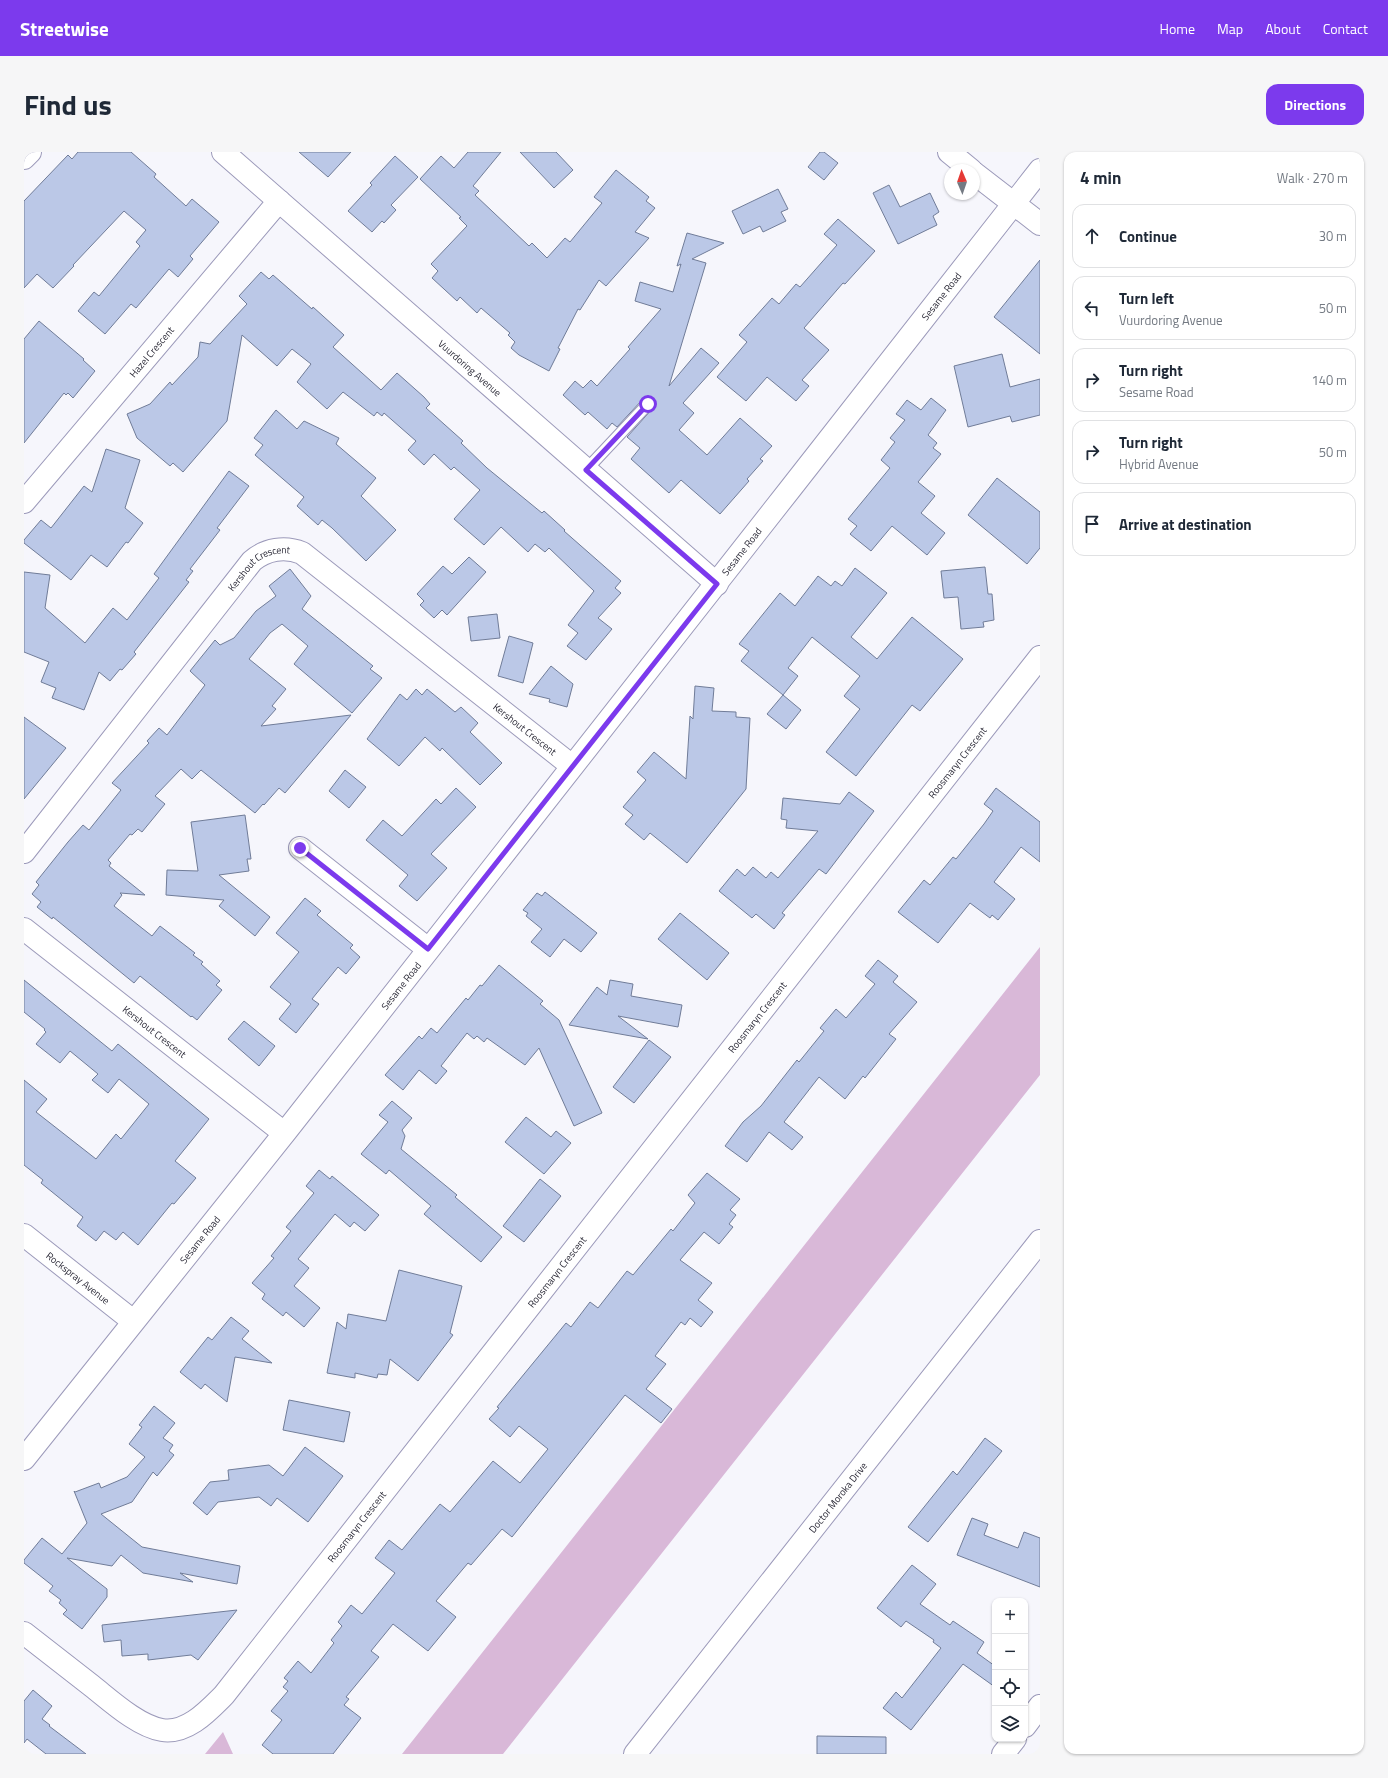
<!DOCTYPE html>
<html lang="en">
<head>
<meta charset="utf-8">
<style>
	body { margin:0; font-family:"Titillium Web",sans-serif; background:#f6f6f7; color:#1f2937 }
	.controls { position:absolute; right:12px; bottom:12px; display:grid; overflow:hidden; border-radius:8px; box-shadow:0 1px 3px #0004 }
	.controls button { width:36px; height:36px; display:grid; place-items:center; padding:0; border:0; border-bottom:1px solid #e0e1e3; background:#fff; color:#1f2937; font:20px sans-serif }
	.compass { position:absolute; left:920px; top:12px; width:36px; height:36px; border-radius:50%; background:#fff; box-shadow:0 1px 3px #0004; rotate:358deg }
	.stop { position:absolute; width:12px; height:12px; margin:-9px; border:3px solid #7c3aed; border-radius:50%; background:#fff }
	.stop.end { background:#7c3aed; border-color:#fff; box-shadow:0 1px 4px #0008 }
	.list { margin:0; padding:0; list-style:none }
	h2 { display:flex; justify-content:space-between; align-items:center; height:52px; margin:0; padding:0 16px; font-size:17px }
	h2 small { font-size:13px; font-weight:400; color:#747a83 }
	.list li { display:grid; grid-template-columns:26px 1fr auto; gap:12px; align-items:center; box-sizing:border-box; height:64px; margin:0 8px 8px; padding:0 8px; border:1px solid #e0e1e3; border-radius:12px }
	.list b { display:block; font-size:15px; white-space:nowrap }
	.list p { margin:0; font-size:13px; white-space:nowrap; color:#747a83 }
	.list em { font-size:13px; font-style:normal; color:#747a83 }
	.icon { flex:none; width:22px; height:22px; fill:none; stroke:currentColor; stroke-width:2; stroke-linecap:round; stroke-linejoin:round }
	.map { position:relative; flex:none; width:1016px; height:1602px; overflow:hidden; border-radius:12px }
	header { display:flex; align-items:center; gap:24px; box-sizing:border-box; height:56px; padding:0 20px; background:#7c3aed; color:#fff }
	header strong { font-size:19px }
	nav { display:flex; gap:22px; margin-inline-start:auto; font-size:14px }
	.intro { display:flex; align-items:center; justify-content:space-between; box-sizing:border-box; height:96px; padding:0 24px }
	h1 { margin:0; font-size:28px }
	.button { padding:10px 18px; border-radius:12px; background:#7c3aed; color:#fff; font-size:14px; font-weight:700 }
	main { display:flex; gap:24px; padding:0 24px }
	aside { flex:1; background:#fff; border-radius:12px; box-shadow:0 1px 3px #0004 }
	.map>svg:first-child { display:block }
</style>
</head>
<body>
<header>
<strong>Streetwise</strong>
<nav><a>Home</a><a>Map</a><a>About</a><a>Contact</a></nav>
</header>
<div class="intro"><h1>Find us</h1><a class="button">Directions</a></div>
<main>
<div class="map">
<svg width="1016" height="1602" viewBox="0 0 1016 1602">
	<rect width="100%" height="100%" fill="#f6f6fc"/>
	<!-- green -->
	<path fill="#d9b8d8" d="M 1016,795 L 1016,923 L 479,1602 L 378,1602 Z
		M 199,1580 L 209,1602 L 181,1602 Z"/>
	<!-- building -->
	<path fill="#bbc8e7" stroke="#707c98" d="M 54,0 L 107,0 L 132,22 L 130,25 L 162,54 L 168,47 L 195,70 L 166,104 L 169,107 L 154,125 L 145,117 L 112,156 L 107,152 L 81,182 L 54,159 L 70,140 L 75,144 L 116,94 L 112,90 L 122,78 L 100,59 L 49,113 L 50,114 L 29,136 L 13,122 L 0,136 L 0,49 L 44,3 L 48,7 Z
		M 275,0 L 327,0 L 304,25 Z
		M 444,0 L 477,0 L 449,34 L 455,39 L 451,43 L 505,94 L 508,91 L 523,106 L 541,86 L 546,90 L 578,51 L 570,45 L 592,18 L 625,45 L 622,49 L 631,56 L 611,80 L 625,86 L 582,134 L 575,128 L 556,158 L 554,157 L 534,196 L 536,197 L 525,219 L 495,203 L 487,196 L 491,190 L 484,183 L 486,181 L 457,156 L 453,161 L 436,145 L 433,149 L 408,126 L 414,119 L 407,112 L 443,74 L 435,66 L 437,65 L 396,27 L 417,4 L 430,16 Z
		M 496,0 L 532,0 L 549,18 L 530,36 Z
		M 796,0 L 800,0 L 814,11 L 800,28 L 784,15 Z
		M 371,4 L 394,25 L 367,53 L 372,58 L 360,71 L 358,69 L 348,80 L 324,59 L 348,33 L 346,31 Z
		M 865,33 L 876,55 L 906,41 L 915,60 L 909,64 L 913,73 L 874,92 L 849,41 Z
		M 754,37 L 764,57 L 757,60 L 762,69 L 739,80 L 736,74 L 719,82 L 708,59 Z
		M 814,67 L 851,99 L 821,132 L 819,131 L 780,176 L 805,198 L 778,228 L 785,234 L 772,249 L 743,225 L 722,249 L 693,225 L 723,190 L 715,183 L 748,146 L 755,152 L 772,132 L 776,135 L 813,93 L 800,82 Z
		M 663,81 L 700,91 L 668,107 L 682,111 L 645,234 L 677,196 L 695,211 L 659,251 L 670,261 L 655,278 L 683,303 L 716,266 L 748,294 L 736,307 L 739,309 L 723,327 L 725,329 L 696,362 L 657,328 L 645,341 L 607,307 L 616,296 L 603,285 L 629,256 L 631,250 L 628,247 L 625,245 L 619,247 L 593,275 L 588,271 L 583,277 L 564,260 L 561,263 L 539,243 L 551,229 L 559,236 L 567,228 L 573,234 L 606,197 L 604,195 L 637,157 L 611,149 L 616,130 L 649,140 L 657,112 L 653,114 Z
		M 1016,108 L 1016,202 L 970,165 Z
		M 237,120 L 245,127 L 249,123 L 288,157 L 289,155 L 320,183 L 309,195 L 357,238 L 373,221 L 400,245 L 406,252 L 402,256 L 439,289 L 437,291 L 463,316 L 518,361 L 520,359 L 541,378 L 540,379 L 597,429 L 591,436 L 597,441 L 574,466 L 588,477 L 562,508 L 543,494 L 554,481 L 544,473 L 570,439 L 525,396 L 521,400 L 511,392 L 504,400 L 477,375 L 460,393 L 430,367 L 456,338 L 430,315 L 427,318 L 410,302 L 400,313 L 384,298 L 392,289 L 360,261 L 358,264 L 353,260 L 350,264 L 319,240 L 303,257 L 273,230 L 287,212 L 268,197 L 253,214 L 218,183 L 203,269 L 159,320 L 149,311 L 146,314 L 113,286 L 103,262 L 126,252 L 146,230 L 148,233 L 174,205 L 176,190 L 186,192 L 223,152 L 215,144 Z
		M 15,169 L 60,207 L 59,208 L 71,219 L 49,246 L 44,241 L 42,243 L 40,241 L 0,291 L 0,187 Z
		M 978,202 L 986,235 L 1016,227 L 1016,263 L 988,270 L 986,264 L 944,275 L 930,214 Z
		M 907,246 L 922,258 L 904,283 L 913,291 L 909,296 L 917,302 L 894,330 L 911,344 L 897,361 L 921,381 L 903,403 L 868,374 L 847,399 L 826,382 L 833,374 L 824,367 L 866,316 L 857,308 L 871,290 L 866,286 L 881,268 L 872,262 L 883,248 L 897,258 Z
		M 252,258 L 273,277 L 280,269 L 315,286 L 312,292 L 352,326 L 337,344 L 372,378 L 342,409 L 308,376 L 298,368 L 294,373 L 273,354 L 280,345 L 231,303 L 239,293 L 230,286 Z
		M 82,297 L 116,308 L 101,356 L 119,371 L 104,391 L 102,390 L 83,415 L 67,403 L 47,428 L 0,391 L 0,388 L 17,368 L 27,376 L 60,334 L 68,340 Z
		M 205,319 L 225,334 L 193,376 L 196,378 L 166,417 L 169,419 L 162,428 L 165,430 L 110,500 L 112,502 L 98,518 L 96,517 L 86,529 L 75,520 L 60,558 L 28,546 L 32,536 L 17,530 L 25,510 L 0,500 L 0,420 L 26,423 L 21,456 L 61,491 L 89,456 L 103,468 L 135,426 L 130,422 Z
		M 973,326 L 1016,360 L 1016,396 L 1003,412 L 944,363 Z
		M 445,405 L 462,420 L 423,463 L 418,458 L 410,466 L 396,453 L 400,449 L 393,442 L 419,414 L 428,422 Z
		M 961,415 L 964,442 L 968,442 L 970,468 L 959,470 L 960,475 L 937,477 L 934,445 L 920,446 L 917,419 Z
		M 831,416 L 863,441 L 827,485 L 853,507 L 888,465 L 939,507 L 896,559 L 888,553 L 832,624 L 802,600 L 836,557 L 820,544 L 836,524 L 788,485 L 764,516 L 774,524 L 759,543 L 717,509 L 725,499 L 715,492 L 756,441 L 771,454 L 794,424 L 807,434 L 811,429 L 818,434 Z
		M 266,417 L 287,444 L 278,457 L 349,514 L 346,517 L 358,526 L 328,561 L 270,512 L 284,494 L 258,472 L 246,481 L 225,507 L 262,537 L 248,554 L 252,557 L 237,574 L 327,563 L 261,641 L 255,636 L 240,653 L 239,652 L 231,661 L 177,618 L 168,627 L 157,617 L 131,644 L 141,652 L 118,680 L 114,677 L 108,683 L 106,682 L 84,708 L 87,711 L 85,714 L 121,743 L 96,741 L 98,743 L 90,754 L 128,784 L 136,774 L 171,801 L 169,803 L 179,810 L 177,812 L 196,829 L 192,833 L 198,838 L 173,868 L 168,864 L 167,865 L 116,824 L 110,831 L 29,765 L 28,767 L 13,755 L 17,750 L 8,742 L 15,733 L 12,730 L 44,690 L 59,673 L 65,678 L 97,638 L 88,631 L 125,591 L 123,589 L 135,576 L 143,583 L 181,533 L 166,519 L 191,488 L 196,493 L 210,486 L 232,459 L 252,444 L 245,434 Z
		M 473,462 L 476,486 L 447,489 L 444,465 Z
		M 485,484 L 509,491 L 499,531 L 474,524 Z
		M 527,514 L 549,532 L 543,555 L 525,550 L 526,547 L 505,542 Z
		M 671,534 L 690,536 L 688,559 L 712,560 L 712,565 L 726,566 L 722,637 L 663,711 L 626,681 L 620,688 L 601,672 L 609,663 L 599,655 L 622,628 L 613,620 L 630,600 L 662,627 L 666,564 L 669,567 Z
		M 392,537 L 398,543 L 403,537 L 431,560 L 437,555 L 454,571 L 446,580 L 478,611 L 456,633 L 418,596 L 416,599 L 401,585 L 375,614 L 343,587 L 376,542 L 383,548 Z
		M 759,543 L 777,558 L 762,577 L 743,562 Z
		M 0,565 L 42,596 L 0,647 Z
		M 321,618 L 342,635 L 325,656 L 305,639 Z
		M 432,636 L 452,655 L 407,702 L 423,716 L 393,749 L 375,734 L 384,723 L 342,688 L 359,668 L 378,684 L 412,647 L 417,652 Z
		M 972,636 L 1016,670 L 1016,710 L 997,695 L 970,730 L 991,747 L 974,768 L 968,763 L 966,766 L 946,751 L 914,791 L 874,760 L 900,728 L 906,733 L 929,705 L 932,707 L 960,672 L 969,659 L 960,652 Z
		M 825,640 L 850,659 L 802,722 L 795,717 L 758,761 L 761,763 L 750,777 L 732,762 L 728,766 L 695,739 L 713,717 L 721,724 L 729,715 L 742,726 L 747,720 L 754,726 L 794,679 L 762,676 L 763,668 L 757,667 L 759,646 L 816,652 Z
		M 221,663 L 227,707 L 223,707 L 225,719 L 195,723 L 246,765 L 231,784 L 195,754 L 200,748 L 142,743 L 143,718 L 174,719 L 167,670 Z
		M 521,740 L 573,781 L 557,800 L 540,787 L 526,805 L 507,790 L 518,777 L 502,764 L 504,761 L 499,758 L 513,741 L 518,744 Z
		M 281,746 L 297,759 L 293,763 L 329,793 L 326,796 L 336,805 L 322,822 L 314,815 L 288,847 L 295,852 L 272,881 L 255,867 L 267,852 L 246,835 L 275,800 L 252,781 Z
		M 656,761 L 705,801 L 683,828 L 634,787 Z
		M 854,808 L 874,824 L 869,830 L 893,850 L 865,882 L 872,887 L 841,926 L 839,924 L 821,947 L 795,925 L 760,970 L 779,985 L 768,998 L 745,980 L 723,1010 L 701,994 L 719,970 L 737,954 L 773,908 L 775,910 L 800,879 L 796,876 L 812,857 L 822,866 L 851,832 L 841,824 Z
		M 475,813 L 519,849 L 516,852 L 535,868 L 578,961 L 550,974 L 515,896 L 501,913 L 463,886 L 460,890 L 453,884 L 450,887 L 443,881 L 417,914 L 423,919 L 412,932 L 395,918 L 379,938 L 361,923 L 395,884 L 398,887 L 407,876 L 413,881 L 442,846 L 444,848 L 456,833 L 458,834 Z
		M 0,828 L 88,899 L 94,892 L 185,967 L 151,1009 L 172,1026 L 150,1052 L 148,1051 L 114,1093 L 99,1080 L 92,1088 L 80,1079 L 72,1089 L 53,1074 L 59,1065 L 17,1031 L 19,1028 L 0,1013 L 0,928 L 23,947 L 12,960 L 72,1007 L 92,982 L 97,987 L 125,952 L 95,927 L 84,941 L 68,928 L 74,922 L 46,899 L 36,911 L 12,892 L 22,880 L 20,878 L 21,877 L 0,860 Z
		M 586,828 L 609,832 L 607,844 L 658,853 L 654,875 L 594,864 L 624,887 L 545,873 L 573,835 L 583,843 Z
		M 220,869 L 251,894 L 235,914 L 204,887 Z
		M 625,888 L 647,905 L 610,951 L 589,935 Z
		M 368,949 L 388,966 L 378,978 L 381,984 L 377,997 L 433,1043 L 431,1045 L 478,1085 L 457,1110 L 400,1062 L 407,1054 L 365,1018 L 362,1022 L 337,1002 L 364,970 L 355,963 Z
		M 502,965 L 527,985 L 532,979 L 547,991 L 520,1022 L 481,990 Z
		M 295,1018 L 306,1027 L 308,1024 L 355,1063 L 341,1079 L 330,1070 L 326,1075 L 311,1062 L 274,1107 L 285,1116 L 270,1134 L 296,1156 L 280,1175 L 262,1160 L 259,1164 L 238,1147 L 241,1142 L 228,1131 L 250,1106 L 247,1104 L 267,1079 L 262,1075 L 290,1041 L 282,1034 Z
		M 683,1021 L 716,1047 L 706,1058 L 712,1063 L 705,1072 L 709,1075 L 695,1092 L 680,1080 L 656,1108 L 688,1131 L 674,1148 L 689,1160 L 677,1175 L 666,1166 L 661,1173 L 657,1170 L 631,1204 L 642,1212 L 622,1237 L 648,1257 L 637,1271 L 601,1243 L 488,1385 L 478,1377 L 447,1413 L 444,1411 L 412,1449 L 432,1465 L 404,1499 L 369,1472 L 347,1499 L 355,1505 L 322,1545 L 325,1547 L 320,1553 L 337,1566 L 309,1602 L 249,1602 L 238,1593 L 258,1568 L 247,1559 L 264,1539 L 259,1535 L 264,1529 L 260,1526 L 274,1509 L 287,1521 L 310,1491 L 307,1488 L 318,1474 L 314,1470 L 327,1453 L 338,1462 L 371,1421 L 351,1406 L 365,1388 L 378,1398 L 416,1352 L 426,1360 L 469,1309 L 496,1331 L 524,1297 L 495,1274 L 486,1285 L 465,1267 L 475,1256 L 473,1255 L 542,1171 L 547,1175 L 566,1150 L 574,1156 L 603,1119 L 609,1123 L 647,1077 L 649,1079 L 671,1051 L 664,1043 Z
		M 516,1027 L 537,1044 L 500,1090 L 479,1074 Z
		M 375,1118 L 438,1134 L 426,1181 L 429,1183 L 394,1229 L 366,1207 L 363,1223 L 354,1222 L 353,1226 L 331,1221 L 331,1226 L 303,1221 L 313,1170 L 322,1177 L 324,1162 L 362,1169 Z
		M 207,1165 L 225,1179 L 218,1187 L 248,1211 L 211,1205 L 203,1250 L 181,1232 L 177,1237 L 156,1220 L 184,1185 L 188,1188 Z
		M 265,1248 L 326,1260 L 320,1290 L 259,1278 Z
		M 130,1254 L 151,1271 L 139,1286 L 149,1293 L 145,1299 L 150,1303 L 133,1324 L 129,1320 L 108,1350 L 77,1362 L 118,1395 L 216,1414 L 213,1432 L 156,1421 L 169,1430 L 119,1421 L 97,1403 L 88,1414 L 43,1406 L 83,1437 L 83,1445 L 58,1477 L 39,1462 L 43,1458 L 35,1451 L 37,1448 L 25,1439 L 29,1434 L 0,1411 L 0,1408 L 18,1386 L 38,1402 L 63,1371 L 50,1339 L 51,1340 L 75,1331 L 77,1336 L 103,1325 L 121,1305 L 105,1292 L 118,1275 L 115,1273 Z
		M 961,1286 L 978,1299 L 904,1390 L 884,1375 L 929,1319 L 933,1323 Z
		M 281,1295 L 319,1324 L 284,1370 L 253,1346 L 247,1354 L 235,1345 L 194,1350 L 183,1363 L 169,1351 L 186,1330 L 205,1328 L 204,1318 L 245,1313 L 259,1324 Z
		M 948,1366 L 964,1372 L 960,1383 L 994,1396 L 1000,1380 L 1016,1386 L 1016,1435 L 933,1403 Z
		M 888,1413 L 912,1432 L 896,1452 L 926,1473 L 929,1469 L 960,1490 L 953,1501 L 971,1514 L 971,1535 L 939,1512 L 887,1578 L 859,1556 L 872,1540 L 878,1546 L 917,1496 L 909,1490 L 910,1488 L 882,1469 L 877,1475 L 853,1456 Z
		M 213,1458 L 174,1508 L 167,1503 L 124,1508 L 124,1502 L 98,1504 L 97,1488 L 80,1490 L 78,1473 Z
		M 9,1538 L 28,1554 L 18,1567 L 26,1573 L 25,1574 L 62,1602 L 22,1602 L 3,1587 L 0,1591 L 0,1549 Z
		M 793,1584 L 862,1585 L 862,1602 L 793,1602 Z"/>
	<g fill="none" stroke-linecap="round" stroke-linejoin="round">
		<!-- lane casing -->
		<g stroke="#9c9aba" stroke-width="13">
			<path id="lane" d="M 562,318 L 624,252"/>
		</g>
		<!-- street casing -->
		<g stroke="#9c9aba" stroke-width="24">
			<g id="street">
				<path id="s1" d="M 199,0 L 693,432"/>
				<path d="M 925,0 L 947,18"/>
				<path d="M 0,6 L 6,0"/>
				<path d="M 950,21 L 1016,72"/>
				<path id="s2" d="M 0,350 L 255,49"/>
				<path d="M 276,696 L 404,797"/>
				<path id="s3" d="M 0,700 L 228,409 C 242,397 261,394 278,401 L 548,614"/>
				<path id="s4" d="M 0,777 L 260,981"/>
				<path id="s5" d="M 0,1083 L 109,1169"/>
				<path id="s6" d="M 0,1307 C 87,1197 176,1088 263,978 C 515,659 765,338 1016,18"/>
				<path id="s7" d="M 0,1481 C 23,1499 45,1516 68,1534 C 87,1549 114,1574 138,1578 C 163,1582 184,1559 200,1543 L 1016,505"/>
				<path d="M 1001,1574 L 1016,1554"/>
				<path d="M 979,1602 L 991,1587"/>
			</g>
		</g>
		<!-- secondary casing -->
		<g stroke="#9c9aba" stroke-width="24">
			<g id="secondary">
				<path id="s8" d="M 611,1602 L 1016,1089"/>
			</g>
		</g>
		<!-- lane -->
		<use href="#lane" stroke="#fff" stroke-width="11"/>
		<!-- street -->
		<use href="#street" stroke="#fff" stroke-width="22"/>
		<!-- secondary -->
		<use href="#secondary" stroke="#fff" stroke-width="22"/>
	</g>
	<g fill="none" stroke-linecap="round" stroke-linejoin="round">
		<!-- route -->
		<path stroke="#7c3aed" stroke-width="5" d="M 276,696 L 404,797 L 693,432 L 562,318 L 624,252"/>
	</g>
	<g text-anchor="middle" stroke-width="3" stroke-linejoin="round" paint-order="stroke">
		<!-- street labels -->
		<g font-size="10" fill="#2c2b38" stroke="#f6f6fc">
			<text dy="4" stroke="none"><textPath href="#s6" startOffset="1481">Sesame Road</textPath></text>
			<text dy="4" stroke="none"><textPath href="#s2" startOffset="197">Hazel Crescent</textPath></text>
			<text dy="4" stroke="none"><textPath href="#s1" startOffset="328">Vuurdoring Avenue</textPath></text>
			<text dy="4" stroke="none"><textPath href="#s6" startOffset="1157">Sesame Road</textPath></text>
			<text dy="4" stroke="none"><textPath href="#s3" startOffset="372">Kershout Crescent</textPath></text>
			<text dy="4" stroke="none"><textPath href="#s3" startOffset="707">Kershout Crescent</textPath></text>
			<text dy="4" stroke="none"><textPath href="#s7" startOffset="1430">Roosmaryn Crescent</textPath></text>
			<text dy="4" stroke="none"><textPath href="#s6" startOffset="605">Sesame Road</textPath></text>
			<text dy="4" stroke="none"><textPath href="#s7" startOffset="1106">Roosmaryn Crescent</textPath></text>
			<text dy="4" stroke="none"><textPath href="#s4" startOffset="166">Kershout Crescent</textPath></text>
			<text dy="4" stroke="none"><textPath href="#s6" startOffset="281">Sesame Road</textPath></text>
			<text dy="4" stroke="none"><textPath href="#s7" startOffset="782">Roosmaryn Crescent</textPath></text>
			<text dy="4" stroke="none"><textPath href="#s5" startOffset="69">Rockspray Avenue</textPath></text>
			<text dy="4" stroke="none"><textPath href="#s8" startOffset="327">Doctor Moroka Drive</textPath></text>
			<text dy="4" stroke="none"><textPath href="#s7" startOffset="458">Roosmaryn Crescent</textPath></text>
		</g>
	</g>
</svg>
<div class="controls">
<button>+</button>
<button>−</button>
<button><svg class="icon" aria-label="locate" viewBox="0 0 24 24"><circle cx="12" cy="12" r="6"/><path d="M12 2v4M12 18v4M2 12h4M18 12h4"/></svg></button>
<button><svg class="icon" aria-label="layers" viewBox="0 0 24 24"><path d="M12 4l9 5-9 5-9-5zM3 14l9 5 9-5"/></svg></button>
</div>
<svg class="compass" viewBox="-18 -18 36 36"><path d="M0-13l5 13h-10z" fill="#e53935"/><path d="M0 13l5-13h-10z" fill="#747a83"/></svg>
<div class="stop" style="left:624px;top:252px"></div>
<div class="stop end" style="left:276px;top:696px"></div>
</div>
<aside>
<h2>4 min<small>Walk · 270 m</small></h2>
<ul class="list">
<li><svg class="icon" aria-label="ahead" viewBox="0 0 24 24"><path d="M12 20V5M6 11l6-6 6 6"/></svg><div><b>Continue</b></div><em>30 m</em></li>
<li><svg class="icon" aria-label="left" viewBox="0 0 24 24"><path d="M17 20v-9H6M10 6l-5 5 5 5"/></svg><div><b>Turn left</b><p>Vuurdoring Avenue</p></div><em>50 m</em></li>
<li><svg class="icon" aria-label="right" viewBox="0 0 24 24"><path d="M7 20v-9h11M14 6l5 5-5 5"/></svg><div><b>Turn right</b><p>Sesame Road</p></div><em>140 m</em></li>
<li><svg class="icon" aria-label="right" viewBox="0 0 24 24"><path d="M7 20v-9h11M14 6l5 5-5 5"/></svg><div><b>Turn right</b><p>Hybrid Avenue</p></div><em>50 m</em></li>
<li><svg class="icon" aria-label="arrive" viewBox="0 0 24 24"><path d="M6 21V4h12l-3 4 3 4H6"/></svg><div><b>Arrive at destination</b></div></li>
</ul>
</aside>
</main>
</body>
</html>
